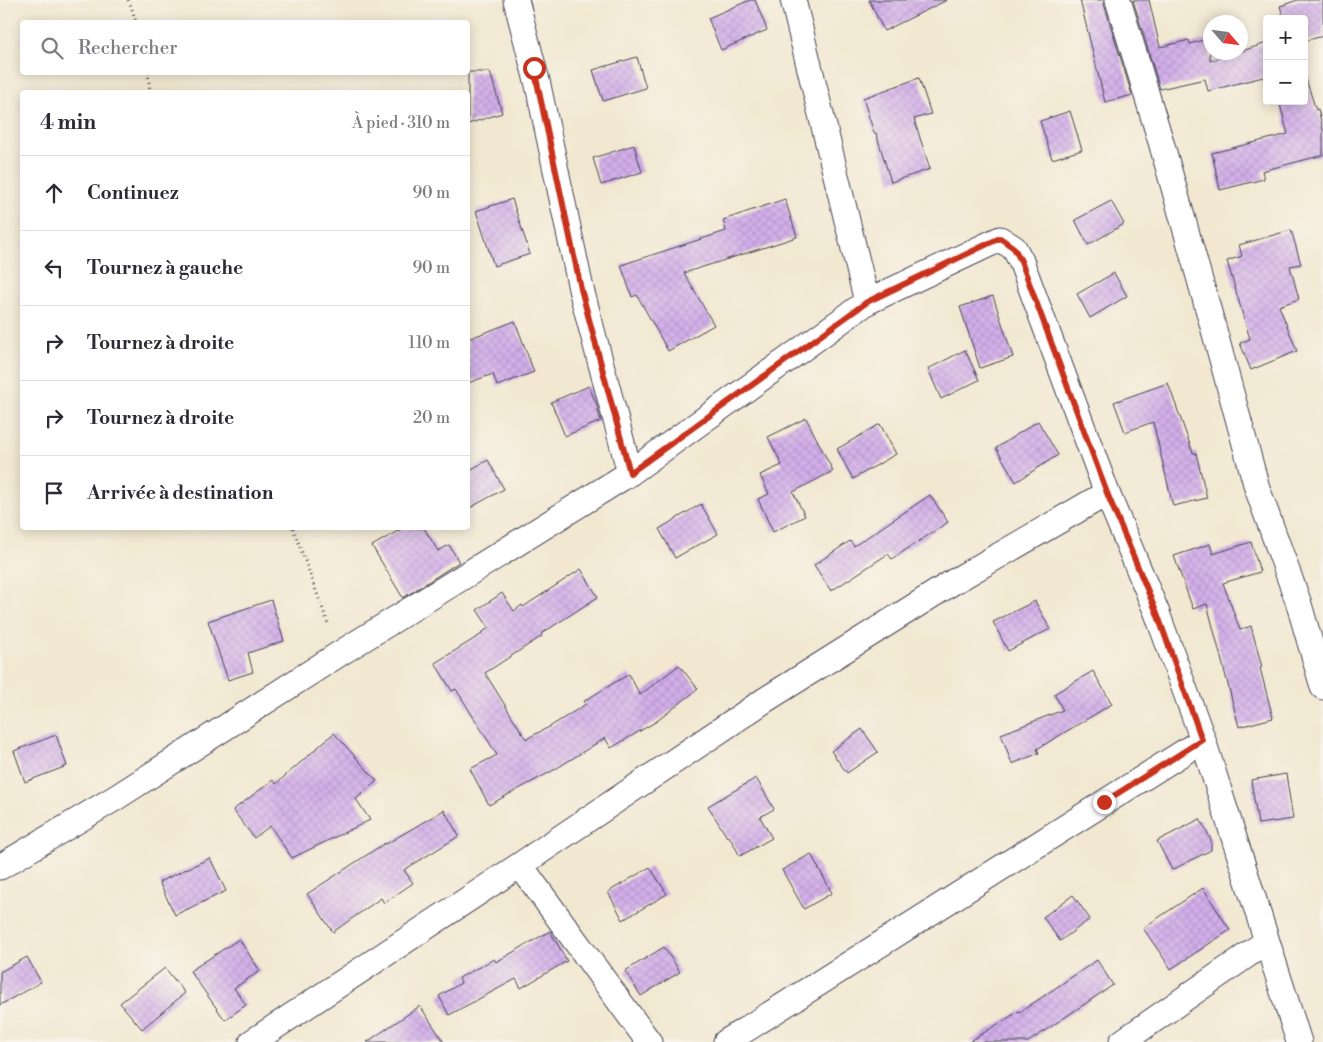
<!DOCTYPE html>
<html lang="fr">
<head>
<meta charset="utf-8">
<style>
	body { margin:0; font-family:"Libre Bodoni",serif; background:#f7f7f7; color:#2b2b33 }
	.controls { position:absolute; right:15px; top:15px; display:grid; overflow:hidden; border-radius:5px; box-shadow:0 2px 12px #0003 }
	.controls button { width:45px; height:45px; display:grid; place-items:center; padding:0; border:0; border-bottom:1px solid #e1e1e2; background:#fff; color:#2b2b33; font:25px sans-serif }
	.compass { position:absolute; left:1203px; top:15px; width:45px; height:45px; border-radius:50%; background:#fff; box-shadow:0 2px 12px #0003; rotate:118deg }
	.stop { position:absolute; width:15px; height:15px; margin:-11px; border:4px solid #c8321e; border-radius:50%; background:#fff }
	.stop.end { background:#c8321e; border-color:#fff; box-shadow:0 1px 5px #0008 }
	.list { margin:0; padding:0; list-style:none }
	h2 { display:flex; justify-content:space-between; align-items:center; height:65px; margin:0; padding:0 20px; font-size:21px }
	h2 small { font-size:16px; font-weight:400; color:#7c7c81 }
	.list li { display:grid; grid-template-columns:32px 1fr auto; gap:15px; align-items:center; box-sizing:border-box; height:75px; padding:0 20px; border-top:1px solid #e1e1e2 }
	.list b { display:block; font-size:19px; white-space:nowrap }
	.list em { font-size:16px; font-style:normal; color:#7c7c81 }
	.icon { flex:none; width:28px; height:28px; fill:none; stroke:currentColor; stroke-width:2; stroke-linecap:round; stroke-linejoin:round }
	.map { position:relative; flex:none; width:1323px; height:1042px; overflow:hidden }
	.search { position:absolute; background:#fff; box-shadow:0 2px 12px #0003; left:20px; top:20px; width:450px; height:55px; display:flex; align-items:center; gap:12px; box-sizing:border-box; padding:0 18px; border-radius:5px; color:#7c7c81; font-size:19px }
	.panel { position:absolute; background:#fff; box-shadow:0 2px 12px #0003; left:20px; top:90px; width:450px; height:440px; border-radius:5px }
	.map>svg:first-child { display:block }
</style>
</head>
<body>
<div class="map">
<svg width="1323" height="1042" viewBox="0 0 1323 1042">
	<defs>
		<pattern id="building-cross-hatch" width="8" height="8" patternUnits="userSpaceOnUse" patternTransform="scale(1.25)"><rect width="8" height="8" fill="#d3afea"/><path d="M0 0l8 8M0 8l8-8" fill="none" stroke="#b596ca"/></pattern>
	</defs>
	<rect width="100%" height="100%" fill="#f7f3e8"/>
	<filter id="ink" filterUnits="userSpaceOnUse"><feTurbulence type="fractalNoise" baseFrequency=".02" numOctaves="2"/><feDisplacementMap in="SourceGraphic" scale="10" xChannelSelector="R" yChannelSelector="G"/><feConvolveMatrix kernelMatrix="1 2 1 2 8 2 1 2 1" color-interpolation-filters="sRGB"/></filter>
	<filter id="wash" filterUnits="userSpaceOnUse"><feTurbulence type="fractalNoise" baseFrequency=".0096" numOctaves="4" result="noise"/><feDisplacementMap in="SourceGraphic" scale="20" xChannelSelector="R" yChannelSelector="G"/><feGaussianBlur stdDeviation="1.12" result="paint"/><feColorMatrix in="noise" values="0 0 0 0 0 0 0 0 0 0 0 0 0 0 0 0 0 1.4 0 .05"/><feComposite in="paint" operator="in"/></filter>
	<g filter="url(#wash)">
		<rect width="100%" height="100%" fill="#f2e8d1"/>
		<g id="blocks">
			<!-- building -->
			<path fill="url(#building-cross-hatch)" d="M 750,0 L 755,0 L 767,30 L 721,50 L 708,18 Z
				M 869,0 L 947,0 L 884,31 Z
				M 1080,0 L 1104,0 L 1104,4 L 1132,95 L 1129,96 L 1105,102 Z
				M 1133,0 L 1149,0 L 1160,47 L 1189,40 L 1190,44 L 1210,38 L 1210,61 L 1267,43 L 1267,88 L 1263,77 L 1208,91 L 1205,79 L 1160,89 Z
				M 1298,0 L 1323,0 L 1323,36 L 1304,41 L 1304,19 L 1284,19 L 1280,6 Z
				M 637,57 L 646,88 L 603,101 L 593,70 Z
				M 468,72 L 490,72 L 502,113 L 468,124 Z
				M 1304,73 L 1316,110 L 1318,109 L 1323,130 L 1323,155 L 1262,171 L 1264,179 L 1220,190 L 1212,153 L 1288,134 L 1279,101 L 1304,101 Z
				M 919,78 L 931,114 L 914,119 L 930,169 L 891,182 L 876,133 L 874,133 L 863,98 Z
				M 1070,111 L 1082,150 L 1052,159 L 1040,121 Z
				M 634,145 L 642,172 L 601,185 L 593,158 Z
				M 512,199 L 530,254 L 494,266 L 476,211 Z
				M 785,199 L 797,237 L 684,273 L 714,325 L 668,351 L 637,295 L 632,297 L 621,265 L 726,231 L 723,220 Z
				M 1111,201 L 1124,224 L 1088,245 L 1075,220 Z
				M 1291,230 L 1301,264 L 1290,266 L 1299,299 L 1279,306 L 1297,351 L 1251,370 L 1240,343 L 1250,339 L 1227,261 L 1242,256 L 1239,245 Z
				M 1114,273 L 1127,296 L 1090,318 L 1077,294 Z
				M 993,296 L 1013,357 L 980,368 L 960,307 Z
				M 515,321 L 534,372 L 497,386 L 493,374 L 468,383 L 468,339 Z
				M 965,350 L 979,380 L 941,399 L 928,369 Z
				M 1168,383 L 1193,453 L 1196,453 L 1207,498 L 1173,506 L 1153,422 L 1125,432 L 1114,402 Z
				M 589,386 L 596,403 L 601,421 L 565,436 L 551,402 Z
				M 806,418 L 833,471 L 793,492 L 805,516 L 773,532 L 758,499 L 769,494 L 760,475 L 782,465 L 768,437 Z
				M 1038,421 L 1058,455 L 1016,482 L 996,448 Z
				M 880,424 L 896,454 L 853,479 L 837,449 Z
				M 488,460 L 504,489 L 468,509 L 468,471 Z
				M 930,495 L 948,522 L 892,559 L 888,554 L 831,591 L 814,565 L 850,541 L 854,546 Z
				M 701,504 L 718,534 L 675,558 L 659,529 Z
				M 403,528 L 424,528 L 438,551 L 449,545 L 459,562 L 403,598 L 372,546 Z
				M 1251,542 L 1260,572 L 1223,583 L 1240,630 L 1251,626 L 1262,667 L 1260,668 L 1273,718 L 1239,727 L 1207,604 L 1193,609 L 1174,556 L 1210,544 L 1213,554 Z
				M 581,569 L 598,597 L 541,634 L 542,636 L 485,673 L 526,739 L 551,726 L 586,704 L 584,701 L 629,674 L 640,695 L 679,665 L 698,689 L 657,721 L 611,748 L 605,738 L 554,770 L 489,805 L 470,769 L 497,755 L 456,689 L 452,691 L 435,663 L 482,634 L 481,633 L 489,628 L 477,610 L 502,593 L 514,611 L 522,605 L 523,607 Z
				M 271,600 L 284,641 L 248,653 L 253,672 L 228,680 L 208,621 Z
				M 1035,601 L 1050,629 L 1008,651 L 993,622 Z
				M 1093,671 L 1112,704 L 1037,749 L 1039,753 L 1012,764 L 1001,734 L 1063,710 L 1054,694 Z
				M 862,729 L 878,752 L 847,773 L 831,751 Z
				M 334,733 L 377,781 L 356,799 L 370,820 L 292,858 L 270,826 L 254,838 L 233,810 L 273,780 L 276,784 Z
				M 56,735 L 67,766 L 25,782 L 14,751 Z
				M 1286,774 L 1293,819 L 1258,824 L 1251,780 Z
				M 756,778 L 774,809 L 760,817 L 772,838 L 740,856 L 729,836 L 727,837 L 708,806 Z
				M 444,810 L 459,836 L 404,870 L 413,883 L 384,903 L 381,898 L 333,932 L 307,894 L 385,843 L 386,844 Z
				M 1200,819 L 1211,840 L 1211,850 L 1172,870 L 1157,841 Z
				M 811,854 L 832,893 L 804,909 L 782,870 Z
				M 210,858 L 226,891 L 175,915 L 159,882 Z
				M 650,867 L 667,894 L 623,920 L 608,892 Z
				M 1203,888 L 1230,930 L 1171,969 L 1143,928 Z
				M 1073,895 L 1090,919 L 1060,941 L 1043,917 Z
				M 550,931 L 567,961 L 521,988 L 516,979 L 449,1015 L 439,996 L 461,983 L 459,978 L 494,959 L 496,962 Z
				M 239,939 L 260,971 L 234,988 L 246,1005 L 225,1020 L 190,971 Z
				M 664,947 L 680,972 L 641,996 L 625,971 Z
				M 27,957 L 41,982 L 0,1005 L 0,972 Z
				M 1097,960 L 1113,985 L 1028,1042 L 969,1042 L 1019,1011 L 1020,1012 Z
				M 165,968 L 185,993 L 142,1029 L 120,1003 Z
				M 420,1006 L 444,1042 L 367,1042 Z"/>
		</g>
	</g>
	<g filter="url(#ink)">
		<use href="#blocks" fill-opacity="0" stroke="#414052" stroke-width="1"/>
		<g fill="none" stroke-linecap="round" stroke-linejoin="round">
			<!-- minor casing -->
			<g stroke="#414052" stroke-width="27">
				<path id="minor" d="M 516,0 L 538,85 L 581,289 L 630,473
					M 793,0 L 867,302
					M 1118,0 L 1161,142 L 1214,330 L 1257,488 L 1298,601 L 1323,687
					M 520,865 L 649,1042
					M 0,867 L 117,797 L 339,654 L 630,473 L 867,302 L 1000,239 L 1014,248 L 1021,261 L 1107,493 L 1157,613 L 1203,740 L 1299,1042
					M 252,1042 L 520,865 L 765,700 L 953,582 L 1107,493
					M 726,1042 L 1203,740
					M 1122,1042 L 1266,942"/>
			</g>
			<!-- path -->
			<path stroke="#414052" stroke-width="3" stroke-dasharray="1 4" stroke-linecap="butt" d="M 128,0 L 131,6 L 136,22
				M 148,72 L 150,92
				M 293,528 L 329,626"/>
			<!-- minor -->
			<use href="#minor" stroke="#fff" stroke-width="25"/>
		</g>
	</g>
	<g fill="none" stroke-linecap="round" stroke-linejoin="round" filter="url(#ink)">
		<!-- route -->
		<path stroke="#c8321e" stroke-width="6" d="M 534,68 L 581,289 L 630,473 L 867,302 L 1000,238 L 1014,248 L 1021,261 L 1107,493 L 1157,613 L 1202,740 L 1104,802"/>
	</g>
</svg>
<div class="controls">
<button>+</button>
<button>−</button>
</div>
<svg class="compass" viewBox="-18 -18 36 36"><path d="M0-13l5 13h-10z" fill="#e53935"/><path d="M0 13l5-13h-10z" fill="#7c7c81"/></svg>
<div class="stop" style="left:534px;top:68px"></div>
<div class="stop end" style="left:1104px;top:802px"></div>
<div class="search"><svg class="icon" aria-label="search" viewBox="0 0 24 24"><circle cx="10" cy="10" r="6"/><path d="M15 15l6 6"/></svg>Rechercher</div>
<section class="panel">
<h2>4 min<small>À pied · 310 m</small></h2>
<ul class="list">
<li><svg class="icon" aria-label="ahead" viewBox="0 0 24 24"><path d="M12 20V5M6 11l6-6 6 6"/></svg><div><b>Continuez</b></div><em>90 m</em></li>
<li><svg class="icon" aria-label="left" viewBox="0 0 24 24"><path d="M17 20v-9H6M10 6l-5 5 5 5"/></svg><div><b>Tournez à gauche</b></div><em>90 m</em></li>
<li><svg class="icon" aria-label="right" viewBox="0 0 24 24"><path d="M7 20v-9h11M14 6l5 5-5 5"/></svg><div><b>Tournez à droite</b></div><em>110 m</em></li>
<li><svg class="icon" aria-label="right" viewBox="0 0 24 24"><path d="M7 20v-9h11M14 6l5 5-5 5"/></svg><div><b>Tournez à droite</b></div><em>20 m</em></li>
<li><svg class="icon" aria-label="arrive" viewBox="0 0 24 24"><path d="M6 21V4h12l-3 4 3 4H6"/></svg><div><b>Arrivée à destination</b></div></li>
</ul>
</section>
</div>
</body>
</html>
